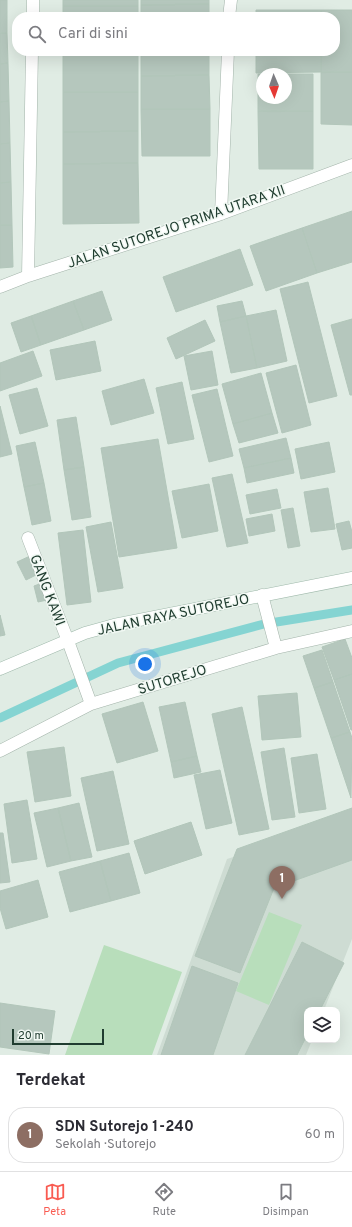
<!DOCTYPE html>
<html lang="id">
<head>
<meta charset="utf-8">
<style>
	body { margin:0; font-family:Overpass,sans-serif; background:#f7f7f7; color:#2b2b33 }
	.controls { position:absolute; right:12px; bottom:12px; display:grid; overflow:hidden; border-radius:8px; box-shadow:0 4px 16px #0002 }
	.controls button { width:36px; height:36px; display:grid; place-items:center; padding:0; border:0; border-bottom:1px solid #e1e1e2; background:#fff; color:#2b2b33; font:20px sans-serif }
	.compass { position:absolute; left:256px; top:68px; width:36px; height:36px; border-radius:50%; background:#fff; box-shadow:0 4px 16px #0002; rotate:178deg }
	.scale { position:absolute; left:12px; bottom:10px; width:92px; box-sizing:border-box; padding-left:4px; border:2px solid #203d30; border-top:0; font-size:11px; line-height:14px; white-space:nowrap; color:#203d30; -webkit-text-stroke:3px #f1f8f3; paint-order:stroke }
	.you { position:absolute; left:145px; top:664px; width:14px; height:14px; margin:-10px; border:3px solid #fff; border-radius:50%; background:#1a73e8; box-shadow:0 0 0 6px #1a73e833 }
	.badge { display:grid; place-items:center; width:26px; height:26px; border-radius:50%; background:#f95b51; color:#fff; font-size:13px; font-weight:700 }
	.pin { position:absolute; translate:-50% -33px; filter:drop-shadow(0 1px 2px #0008) }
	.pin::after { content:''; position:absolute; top:21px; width:14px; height:12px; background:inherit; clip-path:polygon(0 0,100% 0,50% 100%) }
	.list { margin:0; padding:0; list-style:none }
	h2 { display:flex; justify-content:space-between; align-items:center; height:52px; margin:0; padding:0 16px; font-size:17px }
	h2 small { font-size:13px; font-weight:400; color:#7c7c81 }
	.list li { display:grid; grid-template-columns:26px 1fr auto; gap:12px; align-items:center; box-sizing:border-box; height:56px; margin:0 8px 8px; padding:0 8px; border:1px solid #e1e1e2; border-radius:16px }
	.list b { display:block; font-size:15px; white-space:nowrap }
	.list p { margin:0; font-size:13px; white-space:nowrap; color:#7c7c81 }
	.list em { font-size:13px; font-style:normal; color:#7c7c81 }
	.icon { flex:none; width:22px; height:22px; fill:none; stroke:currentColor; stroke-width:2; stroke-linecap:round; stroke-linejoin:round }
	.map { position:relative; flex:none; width:352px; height:1055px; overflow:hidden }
	.search { position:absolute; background:#fff; box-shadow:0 4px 16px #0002; left:12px; right:12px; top:12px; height:44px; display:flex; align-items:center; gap:10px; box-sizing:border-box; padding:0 14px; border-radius:16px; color:#7c7c81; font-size:15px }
	.sheet { height:116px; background:#fff }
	nav { display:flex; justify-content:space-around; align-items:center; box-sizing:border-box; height:56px; border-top:1px solid #e1e1e2; background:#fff; font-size:11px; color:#7c7c81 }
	nav a { display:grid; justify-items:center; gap:2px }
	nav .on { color:#f95b51 }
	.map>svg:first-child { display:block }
</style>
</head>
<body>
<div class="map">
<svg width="352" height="1055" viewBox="0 0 352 1055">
	<rect width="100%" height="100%" fill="#e0ece4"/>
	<!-- built -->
	<path fill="#cedcd3" d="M 352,819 L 352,939 L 324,1010 L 307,1010 L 307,1040 L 312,1040 L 306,1055 L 157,1055 L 227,859 Z"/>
	<!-- green -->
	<path fill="#b8debb" d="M 269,912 L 302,925 L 269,1005 L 236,991 Z
		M 104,945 L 182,972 L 152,1055 L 65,1055 Z"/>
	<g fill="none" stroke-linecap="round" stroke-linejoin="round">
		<!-- stream -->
		<path stroke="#85d4d2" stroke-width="9" d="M 0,718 L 118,663 L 264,624 L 352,610"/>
	</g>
	<!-- building -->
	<path fill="#b5c7bd" stroke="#b2c6ba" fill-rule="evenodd" d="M 0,0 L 7,0 L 7,33 L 0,33 Z
		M 63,0 L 138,0 L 138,6 L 63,6 Z
		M 141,0 L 209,0 L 209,4 L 141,5 Z
		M 209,4 L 209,17 L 141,17 L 141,5 Z
		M 63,6 L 138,6 L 138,17 L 63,17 Z
		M 256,10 L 321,10 L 321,17 L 256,17 Z
		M 321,10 L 352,10 L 352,72 L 321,72 L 321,51 L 335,51 L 335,17 L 321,17 Z
		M 0,33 L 7,33 L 8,63 L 0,64 Z
		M 63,51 L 138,51 L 138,92 L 63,92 Z
		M 141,51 L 209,51 L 209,75 L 141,76 Z
		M 256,51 L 321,51 L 321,72 L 256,73 Z
		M 8,63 L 9,101 L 0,102 L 0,64 Z
		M 321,72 L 352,72 L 352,125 L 321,124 Z
		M 258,74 L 313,74 L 313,111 L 258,111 ZM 262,74 L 286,74 L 286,98 L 262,98 Z
		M 209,75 L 210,109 L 141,109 L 141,76 Z
		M 63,92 L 138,92 L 138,131 L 63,132 Z
		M 9,101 L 10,143 L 0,144 L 0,102 Z
		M 141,109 L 210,109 L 210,156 L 142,156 Z
		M 258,111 L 313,111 L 313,169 L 259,169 Z
		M 138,131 L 138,163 L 63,164 L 63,132 Z
		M 10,143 L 11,182 L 0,183 L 0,144 Z
		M 138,163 L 139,223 L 63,224 L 63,164 Z
		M 11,182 L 12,225 L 0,225 L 0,183 Z
		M 352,211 L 352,262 L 317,273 L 302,228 Z
		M 0,225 L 12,225 L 13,267 L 0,268 Z
		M 302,228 L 317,273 L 266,291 L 250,246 Z
		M 240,249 L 253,285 L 176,312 L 163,277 Z
		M 308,282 L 337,396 L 309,403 L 280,289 Z
		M 102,291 L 112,320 L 84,330 L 73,301 Z
		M 73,301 L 84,330 L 41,345 L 31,316 Z
		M 242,301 L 246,316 L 220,322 L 217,306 Z
		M 276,310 L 287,361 L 257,368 L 246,316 Z
		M 31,316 L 41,345 L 21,352 L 11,323 Z
		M 246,316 L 257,368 L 231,373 L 220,322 Z
		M 352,319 L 352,395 L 350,395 L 331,325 Z
		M 205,320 L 215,341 L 176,359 L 167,338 Z
		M 95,341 L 101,371 L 56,380 L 50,350 Z
		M 33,351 L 42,376 L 0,391 L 0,363 Z
		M 212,351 L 218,385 L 191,390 L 184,356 Z
		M 296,365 L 311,425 L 282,433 L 266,373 Z
		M 261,373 L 272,413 L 233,424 L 222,384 Z
		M 144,379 L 154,413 L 111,425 L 102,391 Z
		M 182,382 L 194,439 L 168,444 L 156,388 Z
		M 37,388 L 48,426 L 20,434 L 9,395 Z
		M 217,389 L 233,456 L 209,462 L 192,395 Z
		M 0,406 L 12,454 L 0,457 Z
		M 272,413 L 278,433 L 239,443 L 233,424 Z
		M 76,417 L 84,467 L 64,470 L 57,420 Z
		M 286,438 L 291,458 L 244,468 L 239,449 Z
		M 158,439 L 177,548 L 119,557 L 101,448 Z
		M 35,442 L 44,483 L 24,487 L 16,446 Z
		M 329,442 L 335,472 L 301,479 L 295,449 Z
		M 291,458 L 294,473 L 247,483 L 244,468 Z
		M 84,467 L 91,517 L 72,520 L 64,470 Z
		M 232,474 L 248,543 L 227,547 L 212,478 Z
		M 44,483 L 51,521 L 32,525 L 24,487 Z
		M 209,484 L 218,531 L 182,538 L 172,491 Z
		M 328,488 L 335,529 L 311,532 L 304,492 Z
		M 277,489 L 281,508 L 250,514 L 246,495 Z
		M 293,508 L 300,546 L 288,548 L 281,510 Z
		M 272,514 L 275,531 L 249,536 L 246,519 Z
		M 349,521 L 352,532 L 352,548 L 342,550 L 336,524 Z
		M 111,522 L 123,588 L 98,592 L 86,527 Z
		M 83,530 L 91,602 L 67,605 L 58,533 Z
		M 30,556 L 38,574 L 26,580 L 17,562 Z
		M 42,583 L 47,600 L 38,602 L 34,586 Z
		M 0,615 L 5,635 L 0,636 Z
		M 345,639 L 352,658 L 352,674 L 334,680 L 322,647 Z
		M 322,650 L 333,682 L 314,688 L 303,656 Z
		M 352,674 L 352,730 L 351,730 L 334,680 Z
		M 333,682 L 350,732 L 331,738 L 314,688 Z
		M 297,693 L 301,737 L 262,740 L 258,696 Z
		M 143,702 L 158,751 L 117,763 L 102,714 Z
		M 185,702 L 197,756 L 171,762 L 159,707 Z
		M 242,707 L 269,829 L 239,835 L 212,714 Z
		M 350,732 L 352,738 L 351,798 L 331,738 Z
		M 64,747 L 71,796 L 35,802 L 27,752 Z
		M 284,748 L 295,817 L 272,820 L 261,752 Z
		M 317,754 L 326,809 L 299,813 L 291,758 Z
		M 197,756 L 201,772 L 174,778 L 171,762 Z
		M 220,770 L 232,823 L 206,829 L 194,775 Z
		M 113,771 L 129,844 L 97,851 L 81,778 Z
		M 27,800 L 37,859 L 12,863 L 4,804 Z
		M 79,803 L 92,857 L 71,861 L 58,808 Z
		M 58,808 L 71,861 L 47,867 L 34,813 Z
		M 352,808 L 352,860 L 274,888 L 240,973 L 195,956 L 237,849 Z
		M 191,822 L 202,855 L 145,874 L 134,841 Z
		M 0,833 L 3,833 L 10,882 L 0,883 Z
		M 129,853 L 140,893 L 111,901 L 100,861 Z
		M 100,861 L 111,901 L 70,912 L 59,872 Z
		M 38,880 L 48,917 L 6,929 L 0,908 L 0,891 Z
		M 302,942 L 344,963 L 320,1010 L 307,1010 L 307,1035 L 297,1055 L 245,1055 Z
		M 192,966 L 238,983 L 213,1055 L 161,1055 Z
		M 0,1003 L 55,1011 L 49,1054 L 0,1047 Z"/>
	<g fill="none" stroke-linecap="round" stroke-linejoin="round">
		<!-- lane casing -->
		<g stroke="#a3b4aa" stroke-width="13">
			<path id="lane" d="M 28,538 L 68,641"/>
		</g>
		<!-- street casing -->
		<g stroke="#a3b4aa" stroke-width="13">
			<path id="street" d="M 33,17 L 33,0
				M 229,17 L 231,0
				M 221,214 L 228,51
				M 28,276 L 32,51
				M 0,287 L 28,276 L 221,214 L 352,165
				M 262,595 L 276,648
				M 68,641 L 91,704
				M 0,751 L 91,704 L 276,648 L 352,631"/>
		</g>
		<!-- secondary casing -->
		<g stroke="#9eb8aa" stroke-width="13">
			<path id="secondary" d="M 0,669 L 85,633 L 114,625 L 352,578"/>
		</g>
		<!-- lane -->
		<use href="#lane" stroke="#fff" stroke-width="12"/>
		<!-- street -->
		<use href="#street" stroke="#fff" stroke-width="12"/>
		<!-- secondary -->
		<use href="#secondary" stroke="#fff" stroke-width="12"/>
	</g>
	<g text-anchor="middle" stroke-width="3" stroke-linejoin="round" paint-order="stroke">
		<!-- street labels -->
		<g font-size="14" fill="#203d30" stroke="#f1f8f3">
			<text transform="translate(176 226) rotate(-19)" y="5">JALAN SUTOREJO PRIMA UTARA XII</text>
			<text transform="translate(48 590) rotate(69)" y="5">GANG KAWI</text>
			<text transform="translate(173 614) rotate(-12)" y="5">JALAN RAYA SUTOREJO</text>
			<text transform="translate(172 679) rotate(-17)" y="5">SUTOREJO</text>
		</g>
	</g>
</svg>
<div class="controls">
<button><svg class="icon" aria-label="layers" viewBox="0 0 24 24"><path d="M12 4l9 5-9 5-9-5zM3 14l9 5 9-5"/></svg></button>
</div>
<svg class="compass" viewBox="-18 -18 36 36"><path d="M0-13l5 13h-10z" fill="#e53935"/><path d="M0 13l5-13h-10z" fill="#7c7c81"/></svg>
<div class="scale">20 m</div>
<div class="you"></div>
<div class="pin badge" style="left:282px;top:899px;background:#8d6e63">1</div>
<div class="search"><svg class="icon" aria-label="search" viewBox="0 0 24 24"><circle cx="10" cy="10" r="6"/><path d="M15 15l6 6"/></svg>Cari di sini</div>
</div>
<section class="sheet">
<h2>Terdekat<small></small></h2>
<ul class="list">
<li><span class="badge" style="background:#8d6e63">1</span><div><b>SDN Sutorejo 1-240</b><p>Sekolah · Sutorejo</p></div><em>60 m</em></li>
</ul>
</section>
<nav>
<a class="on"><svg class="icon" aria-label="map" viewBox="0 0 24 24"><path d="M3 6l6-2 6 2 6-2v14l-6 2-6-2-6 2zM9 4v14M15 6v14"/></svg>Peta</a>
<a><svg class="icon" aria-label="directions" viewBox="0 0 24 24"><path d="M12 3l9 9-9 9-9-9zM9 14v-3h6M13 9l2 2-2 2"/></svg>Rute</a>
<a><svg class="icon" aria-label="saved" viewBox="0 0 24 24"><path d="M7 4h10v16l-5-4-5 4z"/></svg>Disimpan</a>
</nav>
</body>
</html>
